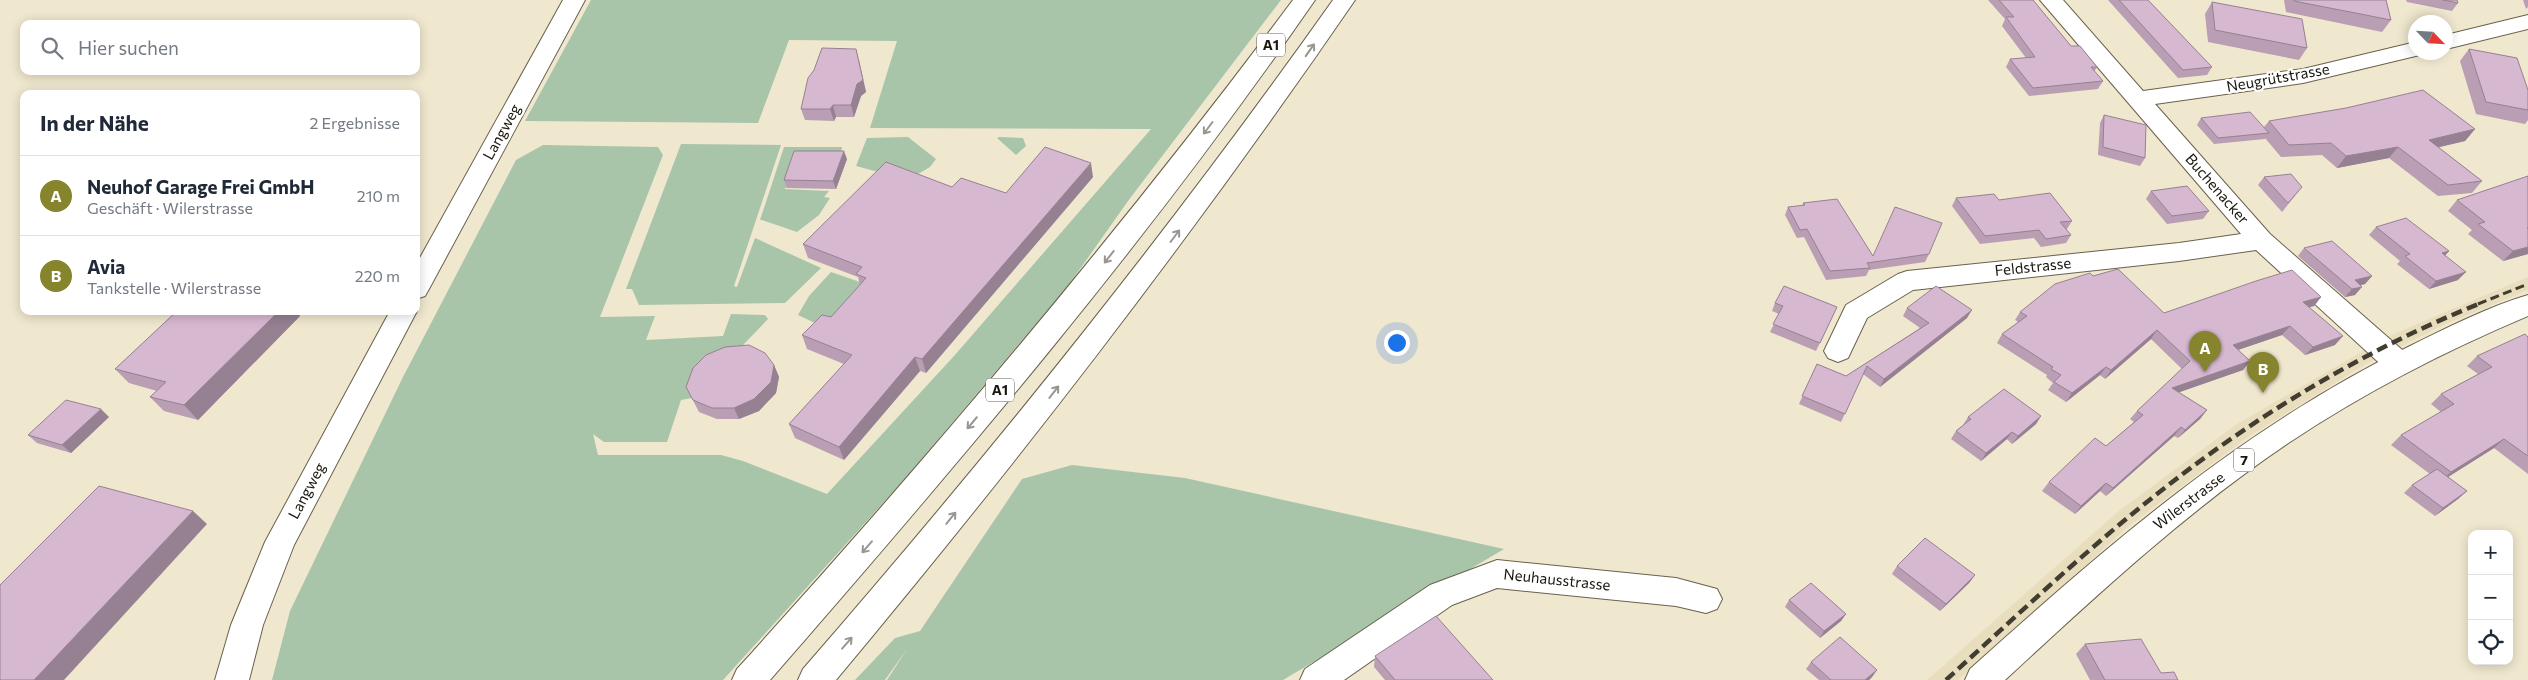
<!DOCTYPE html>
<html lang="de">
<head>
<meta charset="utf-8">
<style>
	body { margin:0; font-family:Commissioner,sans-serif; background:#f6f6f7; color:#1f2937 }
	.controls { position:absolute; right:15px; bottom:15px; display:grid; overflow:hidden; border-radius:10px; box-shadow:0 2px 12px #0003 }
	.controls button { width:45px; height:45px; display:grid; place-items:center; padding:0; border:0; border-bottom:1px solid #e0e1e3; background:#fff; color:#1f2937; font:25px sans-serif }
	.compass { position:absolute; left:2408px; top:15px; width:45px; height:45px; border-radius:50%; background:#fff; box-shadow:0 2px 12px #0003; rotate:115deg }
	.you { position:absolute; left:1396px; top:342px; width:18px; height:18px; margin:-12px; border:4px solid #fff; border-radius:50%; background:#1a73e8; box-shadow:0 0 0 8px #1a73e833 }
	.badge { display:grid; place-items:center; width:32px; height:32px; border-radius:50%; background:#86842d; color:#fff; font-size:16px; font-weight:700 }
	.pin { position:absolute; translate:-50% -41px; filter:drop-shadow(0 1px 2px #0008) }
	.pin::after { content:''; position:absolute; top:26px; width:18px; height:15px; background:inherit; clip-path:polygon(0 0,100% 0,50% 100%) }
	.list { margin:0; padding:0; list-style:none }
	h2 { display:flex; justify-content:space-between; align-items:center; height:65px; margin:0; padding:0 20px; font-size:21px }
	h2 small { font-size:16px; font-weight:400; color:#747a83 }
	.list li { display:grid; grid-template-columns:32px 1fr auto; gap:15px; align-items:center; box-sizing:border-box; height:80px; padding:0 20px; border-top:1px solid #e0e1e3 }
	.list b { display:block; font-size:19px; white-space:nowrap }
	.list p { margin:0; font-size:16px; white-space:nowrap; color:#747a83 }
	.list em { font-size:16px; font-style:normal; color:#747a83 }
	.icon { flex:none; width:28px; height:28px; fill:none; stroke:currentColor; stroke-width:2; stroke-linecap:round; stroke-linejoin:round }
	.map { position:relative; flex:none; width:2528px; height:680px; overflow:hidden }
	.search { position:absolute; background:#fff; box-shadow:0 2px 12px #0003; left:20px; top:20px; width:400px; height:55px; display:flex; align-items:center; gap:12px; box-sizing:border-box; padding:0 18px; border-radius:10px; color:#747a83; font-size:19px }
	.panel { position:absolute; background:#fff; box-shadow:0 2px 12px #0003; left:20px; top:90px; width:400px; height:225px; border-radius:10px }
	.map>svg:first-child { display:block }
</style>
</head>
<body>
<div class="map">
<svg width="2528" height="680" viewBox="0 0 2528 680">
	<rect width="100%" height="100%" fill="#f0e7cf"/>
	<!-- built -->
	<path fill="#e8ddbd" d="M 2528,277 L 2528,290 L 2446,324 L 2366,364 L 2248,437 L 2130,525 L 1958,680 L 1927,680 L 2120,510 L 2237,424 L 2389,336 Z"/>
	<!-- green -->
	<path fill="#a8c5aa" d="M 591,0 L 1281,0 L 1128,201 L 1068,286 L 903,481 L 723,680 L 272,680 L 290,611 L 403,377 L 516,160 L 543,145 L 658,147 L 663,155 L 600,317 L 655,316 L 646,340 L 723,336 L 731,314 L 765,315 L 768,319 L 692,398 L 681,400 L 667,442 L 604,442 L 593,434 L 598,455 L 721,455 L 743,461 L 827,494 L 954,356 L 1151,129 L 870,128 L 897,41 L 789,40 L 758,123 L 525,121 Z
		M 908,137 L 936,159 L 930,167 L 908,180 L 856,166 L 867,138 Z
		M 999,137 L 1023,138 L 1026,146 L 1016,155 L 997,138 Z
		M 681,144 L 781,145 L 734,286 L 737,287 L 755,238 L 821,268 L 785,303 L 639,305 L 632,289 L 626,289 Z
		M 784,147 L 842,147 L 840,159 L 784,189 L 829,191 L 824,197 L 830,198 L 819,215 L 797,232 L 762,220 L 779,220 L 760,220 Z
		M 831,272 L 863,283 L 834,332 L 798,315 L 809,296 Z
		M 1072,465 L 1185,478 L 1504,549 L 1283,680 L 887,680 L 907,649 L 885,680 L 855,680 L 895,638 L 920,631 L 1022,479 Z"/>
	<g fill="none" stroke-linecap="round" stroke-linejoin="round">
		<!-- minor casing -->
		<g stroke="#69614c" stroke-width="2">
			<path id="minor" d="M 563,0 L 585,0 L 429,289 L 425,296 L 416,299 L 416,265 Z
				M 2040,0 L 2063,0 L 2143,91 L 2303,69 L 2416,42 L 2416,52 L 2424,54 L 2303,83 L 2155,104 L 2270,234 L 2408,355 L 2412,363 L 2408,371 L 2398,374 L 2388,371 L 2256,250 L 2179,261 L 1913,290 L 1867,318 L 1848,358 L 1838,362 L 1828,358 L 1824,351 L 1846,305 L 1898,274 L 1907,271 L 2179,243 L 2241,234 Z
				M 2528,15 L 2528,29 L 2446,49 L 2446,35 Z
				M 416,309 L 417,311 L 294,545 L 263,625 L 249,680 L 215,680 L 231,625 L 265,542 L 390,311 L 416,311 Z
				M 1497,560 L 1676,578 L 1717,589 L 1722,599 L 1717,609 L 1706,613 L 1676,606 L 1497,588 L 1452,605 L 1344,680 L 1300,680 L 1305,669 L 1430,585 Z"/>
		</g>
		<!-- major casing -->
		<g stroke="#69614c" stroke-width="2">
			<path id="major" d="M 2528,295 L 2528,316 C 2445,351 2365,392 2290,442 C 2187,511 2096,596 2005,680 L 1965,680 L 1970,669 C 2108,545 2242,428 2410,346 C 2448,327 2488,307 2528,295 Z"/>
		</g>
		<!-- highway casing -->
		<g stroke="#69614c" stroke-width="2">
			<path id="highway" d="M 1293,0 L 1315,0 C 1150,239 961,461 770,680 L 732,680 L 737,669 C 932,454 1119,233 1293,0 Z
				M 1333,0 L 1355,0 C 1193,236 1019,461 836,680 L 798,680 L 803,669 C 990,454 1168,233 1333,0 Z"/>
		</g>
		<!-- minor -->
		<use href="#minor" fill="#fff" fill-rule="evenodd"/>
		<!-- major -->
		<use href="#major" fill="#fff" fill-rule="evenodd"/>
		<!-- highway -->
		<use href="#highway" fill="#fff" fill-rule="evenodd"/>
		<!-- rail-far1 -->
		<path stroke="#413d31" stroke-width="3" stroke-dasharray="9 4.5" stroke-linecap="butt" d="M 2478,304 L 2528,284"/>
		<!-- rail -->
		<path stroke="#413d31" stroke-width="4.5" stroke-dasharray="11 5.5" stroke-linecap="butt" d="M 1946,680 C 2020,613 2092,544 2171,483 C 2265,410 2371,347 2481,303"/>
	</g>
	<!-- wall -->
	<path fill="#b99eb4" d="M 1988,0 L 2033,0 L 2071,46 L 2097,67 L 2094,72 L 2103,81 L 2098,89 L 2029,96 L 2006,67 L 2010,59 L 2026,58 L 2002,26 L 2005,19 Z
		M 2108,0 L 2148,0 L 2212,67 L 2207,75 L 2178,78 Z
		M 2284,0 L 2386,0 L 2391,20 L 2382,32 L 2286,12 Z
		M 2406,0 L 2457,0 L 2458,3 L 2452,11 L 2407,2 Z
		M 2523,0 L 2528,0 L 2528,7 L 2526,9 Z
		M 2212,2 L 2307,48 L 2299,60 L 2208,42 L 2205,14 Z
		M 2469,49 L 2528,90 L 2528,120 L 2525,124 L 2476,114 L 2460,61 Z
		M 859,60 L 866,92 L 861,96 L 854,117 L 836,117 L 834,121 L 805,120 L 801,109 Z
		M 2104,115 L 2145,158 L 2140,166 L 2098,155 L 2100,123 Z
		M 2201,118 L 2264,127 L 2269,121 L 2475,129 L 2465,141 L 2438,147 L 2482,181 L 2472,193 L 2438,196 L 2389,158 L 2337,168 L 2322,155 L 2281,157 L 2265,138 L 2265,139 L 2214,144 L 2197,125 Z
		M 847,159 L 836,189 L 787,188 L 784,180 Z
		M 1093,177 L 926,373 L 920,371 L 844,460 L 795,438 L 789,424 L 844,364 L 807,349 L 802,335 L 831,317 L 860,285 L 858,277 L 808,258 L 803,244 L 952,187 L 1006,193 Z
		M 2264,177 L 2302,187 L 2282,212 L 2258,185 Z
		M 2151,191 L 2209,211 L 2203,219 L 2167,224 L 2146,199 Z
		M 1956,198 L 1999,200 L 2072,221 L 2067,229 L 2066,229 L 2071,235 L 2066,243 L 2041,247 L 2034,238 L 1980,244 L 1952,206 Z
		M 2457,200 L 2528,254 L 2503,261 L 2468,234 L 2472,230 L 2448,211 Z
		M 1803,203 L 1873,256 L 1929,254 L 1925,262 L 1869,270 L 1866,276 L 1826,280 L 1804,237 L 1797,238 L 1785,215 L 1788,207 L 1802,206 Z
		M 2376,227 L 2449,251 L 2445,256 L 2458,280 L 2429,289 L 2397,264 L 2400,261 L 2369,235 Z
		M 2304,248 L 2372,276 L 2365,284 L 2360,285 L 2355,295 L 2345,297 L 2298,256 Z
		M 2093,276 L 2164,313 L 2321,297 L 2314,306 L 2309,307 L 2335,345 L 2305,355 L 2282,335 L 2238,350 L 2250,361 L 2243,370 L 2178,392 L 2207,410 L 2200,419 L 2178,438 L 2174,436 L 2106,496 L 2100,491 L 2075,514 L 2042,491 L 2049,482 L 2106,446 L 2134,422 L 2130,419 L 2137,411 L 2182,369 L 2151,339 L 2105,379 L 2100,375 L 2066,402 L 2048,390 L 2053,383 L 2046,377 L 2047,375 L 1997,343 L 2002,334 L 2018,322 L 2015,320 L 2020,312 Z
		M 1775,303 L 1837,307 L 1816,351 L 1770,332 L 1779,314 L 1772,311 Z
		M 1907,308 L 1967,318 L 1880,387 L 1863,374 L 1841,422 L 1799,404 L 1817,364 L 1846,376 L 1920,328 L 1903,316 Z
		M 177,311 L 296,311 L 300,316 L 198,420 L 164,411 L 150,397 L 157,391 L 129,383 L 115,369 Z
		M 2528,337 L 2528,474 L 2494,448 L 2448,477 L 2467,491 L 2458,499 L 2435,516 L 2404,493 L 2412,485 L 2430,474 L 2391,445 L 2401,435 L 2441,412 L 2431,404 L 2441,394 L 2478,374 L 2467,366 L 2477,356 Z
		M 774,365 L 779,377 L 776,393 L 759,411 L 739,419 L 717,419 L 699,412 L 686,387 Z
		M 2041,416 L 2036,424 L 2012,444 L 2007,439 L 1981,461 L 1951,439 L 1956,431 L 1963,425 L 1968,417 Z
		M 109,417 L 71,453 L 37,443 L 28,435 Z
		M 1897,566 L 1975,575 L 1969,583 L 1940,611 L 1892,574 Z
		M 1789,600 L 1846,614 L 1841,621 L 1820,638 L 1785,607 Z
		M 2085,644 L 2161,673 L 2178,680 L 2090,680 L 2076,654 Z
		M 1375,656 L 1493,680 L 1385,680 L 1374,667 Z
		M 1811,662 L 1877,670 L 1872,677 L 1869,680 L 1819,680 L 1806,669 Z"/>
	<!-- shaded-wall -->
	<path fill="#968192" d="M 856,49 L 866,92 L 861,96 L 854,117 L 851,105 Z
		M 833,105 L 836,117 L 834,121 L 830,109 Z
		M 2475,129 L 2465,141 L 2419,152 L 2429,140 Z
		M 2398,147 L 2389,158 L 2337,168 L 2346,156 Z
		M 844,151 L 847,159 L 836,189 L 833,181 Z
		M 1091,163 L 1093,177 L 926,373 L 922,359 Z
		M 2528,247 L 2528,254 L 2503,261 L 2513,251 Z
		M 2449,251 L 2442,259 L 2442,253 Z
		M 2466,272 L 2458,280 L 2429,289 L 2436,281 Z
		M 2372,276 L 2365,284 L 2351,288 L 2355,280 Z
		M 2362,287 L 2355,295 L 2345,297 L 2352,289 Z
		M 2321,297 L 2314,306 L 2296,311 L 2303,302 Z
		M 1972,310 L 1967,318 L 1880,387 L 1884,379 Z
		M 279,311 L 296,311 L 300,316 L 198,420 L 184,405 Z
		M 2290,326 L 2282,335 L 2226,354 L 2233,345 Z
		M 2157,330 L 2151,339 L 2105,379 L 2111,370 Z
		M 2343,336 L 2335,345 L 2305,355 L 2313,347 Z
		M 915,357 L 920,371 L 844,460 L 839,447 Z
		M 2250,361 L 2243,370 L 2166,397 L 2172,388 Z
		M 774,365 L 779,377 L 776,393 L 759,411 L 739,419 L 734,408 Z
		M 2106,367 L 2100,375 L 2066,402 L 2072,393 Z
		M 101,409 L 109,417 L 71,453 L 62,445 Z
		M 2207,410 L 2200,419 L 2178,438 L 2185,430 Z
		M 2041,416 L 2036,424 L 2012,444 L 2018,436 Z
		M 2181,427 L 2174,436 L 2106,496 L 2113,488 Z
		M 2012,432 L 2007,439 L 1981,461 L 1986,453 Z
		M 2504,439 L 2494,448 L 2440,482 L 2451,472 Z
		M 2106,483 L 2100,491 L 2075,514 L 2081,506 Z
		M 2467,491 L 2458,499 L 2435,516 L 2443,508 Z
		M 193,511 L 207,524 L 64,680 L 34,680 Z
		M 1975,575 L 1969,583 L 1940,611 L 1946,604 Z
		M 1846,614 L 1841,621 L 1820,638 L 1824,631 Z
		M 1877,670 L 1872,677 L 1869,680 L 1865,680 Z"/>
	<!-- building -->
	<path fill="#d7b8d1" stroke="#968192" d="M 1999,0 L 2033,0 L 2071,46 L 2080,46 L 2097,67 L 2091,67 L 2103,81 L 2033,88 L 2010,59 L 2035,57 L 2006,17 L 2014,17 Z
		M 2119,0 L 2148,0 L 2212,67 L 2183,70 Z
		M 2294,0 L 2386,0 L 2391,20 L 2294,1 Z
		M 2443,0 L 2457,0 L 2458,3 Z
		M 2212,2 L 2302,19 L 2307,48 L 2215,30 Z
		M 822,48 L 856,49 L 863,80 L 857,84 L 851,105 L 833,105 L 830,109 L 801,109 L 808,78 L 814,70 Z
		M 2469,49 L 2517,58 L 2528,90 L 2528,110 L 2486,102 Z
		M 2423,90 L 2475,129 L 2429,140 L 2482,181 L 2448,185 L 2398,147 L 2346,156 L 2331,143 L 2289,145 L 2269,121 L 2346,108 Z
		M 2250,112 L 2269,133 L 2218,138 L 2201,118 Z
		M 2104,115 L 2146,125 L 2145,158 L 2103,147 Z
		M 1045,147 L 1091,163 L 922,359 L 915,357 L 839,447 L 789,424 L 852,355 L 802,335 L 822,315 L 831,317 L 866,278 L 856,274 L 862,267 L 803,244 L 886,162 L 952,187 L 961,178 L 1006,193 Z
		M 794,151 L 844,151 L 833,181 L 784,180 Z
		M 2291,174 L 2302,187 L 2288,203 L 2264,177 Z
		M 2528,176 L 2528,228 L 2527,228 L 2528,229 L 2528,247 L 2513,251 L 2478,224 L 2485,222 L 2457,200 Z
		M 2187,186 L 2209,211 L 2172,216 L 2151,191 Z
		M 2050,193 L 2072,221 L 2060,222 L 2071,235 L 2046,239 L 2039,230 L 1985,236 L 1956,198 L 1994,194 L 1999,200 Z
		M 1837,199 L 1873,256 L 1895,207 L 1942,223 L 1929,254 L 1867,263 L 1870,268 L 1830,271 L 1807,229 L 1800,230 L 1788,207 L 1805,205 L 1803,203 Z
		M 2406,218 L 2449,251 L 2442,253 L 2466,272 L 2436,281 L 2405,256 L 2410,254 L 2376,227 Z
		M 2332,241 L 2372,276 L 2355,280 L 2362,287 L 2352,289 L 2304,248 Z
		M 2118,269 L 2164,313 L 2256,281 L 2292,270 L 2321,297 L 2303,302 L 2343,336 L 2313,347 L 2290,326 L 2233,345 L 2250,361 L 2172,388 L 2207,410 L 2185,430 L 2181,427 L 2113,488 L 2106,483 L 2081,506 L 2049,482 L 2095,438 L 2106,446 L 2143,415 L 2137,411 L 2190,361 L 2157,330 L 2111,370 L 2106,367 L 2072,393 L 2054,382 L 2061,375 L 2051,369 L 2053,367 L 2002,334 L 2027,316 L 2020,312 L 2055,284 L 2090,273 L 2093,276 Z
		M 1784,286 L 1837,307 L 1820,343 L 1773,324 L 1783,306 L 1775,303 Z
		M 1936,286 L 1972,310 L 1884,379 L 1867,366 L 1845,414 L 1802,396 L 1817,364 L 1846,376 L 1929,323 L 1907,308 Z
		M 177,311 L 279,311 L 184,405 L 150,397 L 166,382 L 115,369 Z
		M 2525,334 L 2528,337 L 2528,456 L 2504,439 L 2451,472 L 2401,435 L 2454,404 L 2441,394 L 2492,367 L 2477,356 Z
		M 749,345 L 765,353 L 774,365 L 771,382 L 754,399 L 734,408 L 712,408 L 693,400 L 686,387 L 693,368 L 706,355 L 725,347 Z
		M 2004,389 L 2041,416 L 2018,436 L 2012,432 L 1986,453 L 1956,431 L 1971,419 L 1968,417 Z
		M 66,400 L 101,409 L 62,445 L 28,435 Z
		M 2437,469 L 2467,491 L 2443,508 L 2412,485 Z
		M 99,486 L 193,511 L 34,680 L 0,680 L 0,585 Z
		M 1925,538 L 1975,575 L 1946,604 L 1897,566 Z
		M 1811,583 L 1846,614 L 1824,631 L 1789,600 Z
		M 1436,616 L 1493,680 L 1395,680 L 1375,656 Z
		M 1840,637 L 1877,670 L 1865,680 L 1831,680 L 1811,662 Z
		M 2141,639 L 2161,673 L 2174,672 L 2178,680 L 2105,680 L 2085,644 Z"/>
	<!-- one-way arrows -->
	<defs><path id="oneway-shaft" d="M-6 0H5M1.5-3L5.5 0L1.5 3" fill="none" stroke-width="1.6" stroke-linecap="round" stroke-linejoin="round" transform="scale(1.25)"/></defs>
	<g stroke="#989692">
		<use href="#oneway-shaft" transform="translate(1310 50) rotate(-55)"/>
		<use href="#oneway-shaft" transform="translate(1208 128) rotate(127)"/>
		<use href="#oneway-shaft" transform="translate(1175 236) rotate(-53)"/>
		<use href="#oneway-shaft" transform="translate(1109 257) rotate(128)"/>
		<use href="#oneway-shaft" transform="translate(1054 392) rotate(-52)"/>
		<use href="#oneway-shaft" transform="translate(972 423) rotate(130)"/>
		<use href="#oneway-shaft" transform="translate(951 518) rotate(-51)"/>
		<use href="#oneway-shaft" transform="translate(867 547) rotate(131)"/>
		<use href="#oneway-shaft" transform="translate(847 643) rotate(-49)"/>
	</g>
	<g text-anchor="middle" stroke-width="4.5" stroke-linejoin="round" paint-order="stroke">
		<!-- shield labels -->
		<g fill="#fff" stroke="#5e5c56" stroke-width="1">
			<rect x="1257" y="33.5" width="28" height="23" rx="4"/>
			<rect x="986" y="378.5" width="28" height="23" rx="4"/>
			<rect x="2234" y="448.5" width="20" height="23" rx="4"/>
		</g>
		<g font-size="14" font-weight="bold" fill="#19160d">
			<text x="1271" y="50">A1</text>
			<text x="1000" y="395">A1</text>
			<text x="2244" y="465">7</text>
		</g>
		<!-- street labels -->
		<g font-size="15" fill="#19160d" stroke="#fff">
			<text transform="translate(2278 78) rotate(-10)" y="5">Neugrütstrasse</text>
			<text transform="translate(502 132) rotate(-61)" y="5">Langweg</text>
			<text transform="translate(2217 189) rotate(49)" y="5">Buchenacker</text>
			<text transform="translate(2033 267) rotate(-6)" y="5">Feldstrasse</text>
			<text transform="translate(307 491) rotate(-62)" y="5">Langweg</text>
			<text transform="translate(2189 501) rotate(-37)" y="5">Wilerstrasse</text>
			<text transform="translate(1557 580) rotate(6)" y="5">Neuhausstrasse</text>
		</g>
	</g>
</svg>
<div class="controls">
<button>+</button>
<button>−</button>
<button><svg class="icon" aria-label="locate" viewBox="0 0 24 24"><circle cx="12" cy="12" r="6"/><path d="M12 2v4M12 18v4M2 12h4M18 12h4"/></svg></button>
</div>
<svg class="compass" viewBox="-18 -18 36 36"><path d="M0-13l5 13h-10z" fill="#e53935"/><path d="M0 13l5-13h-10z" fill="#747a83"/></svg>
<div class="you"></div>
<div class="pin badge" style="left:2205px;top:372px">A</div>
<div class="pin badge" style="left:2263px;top:393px">B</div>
<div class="search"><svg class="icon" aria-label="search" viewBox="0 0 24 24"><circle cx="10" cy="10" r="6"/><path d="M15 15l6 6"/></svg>Hier suchen</div>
<section class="panel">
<h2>In der Nähe<small>2 Ergebnisse</small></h2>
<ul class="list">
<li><span class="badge">A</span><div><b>Neuhof Garage Frei GmbH</b><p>Geschäft · Wilerstrasse</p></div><em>210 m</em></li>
<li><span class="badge">B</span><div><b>Avia</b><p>Tankstelle · Wilerstrasse</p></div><em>220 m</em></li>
</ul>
</section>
</div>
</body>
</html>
